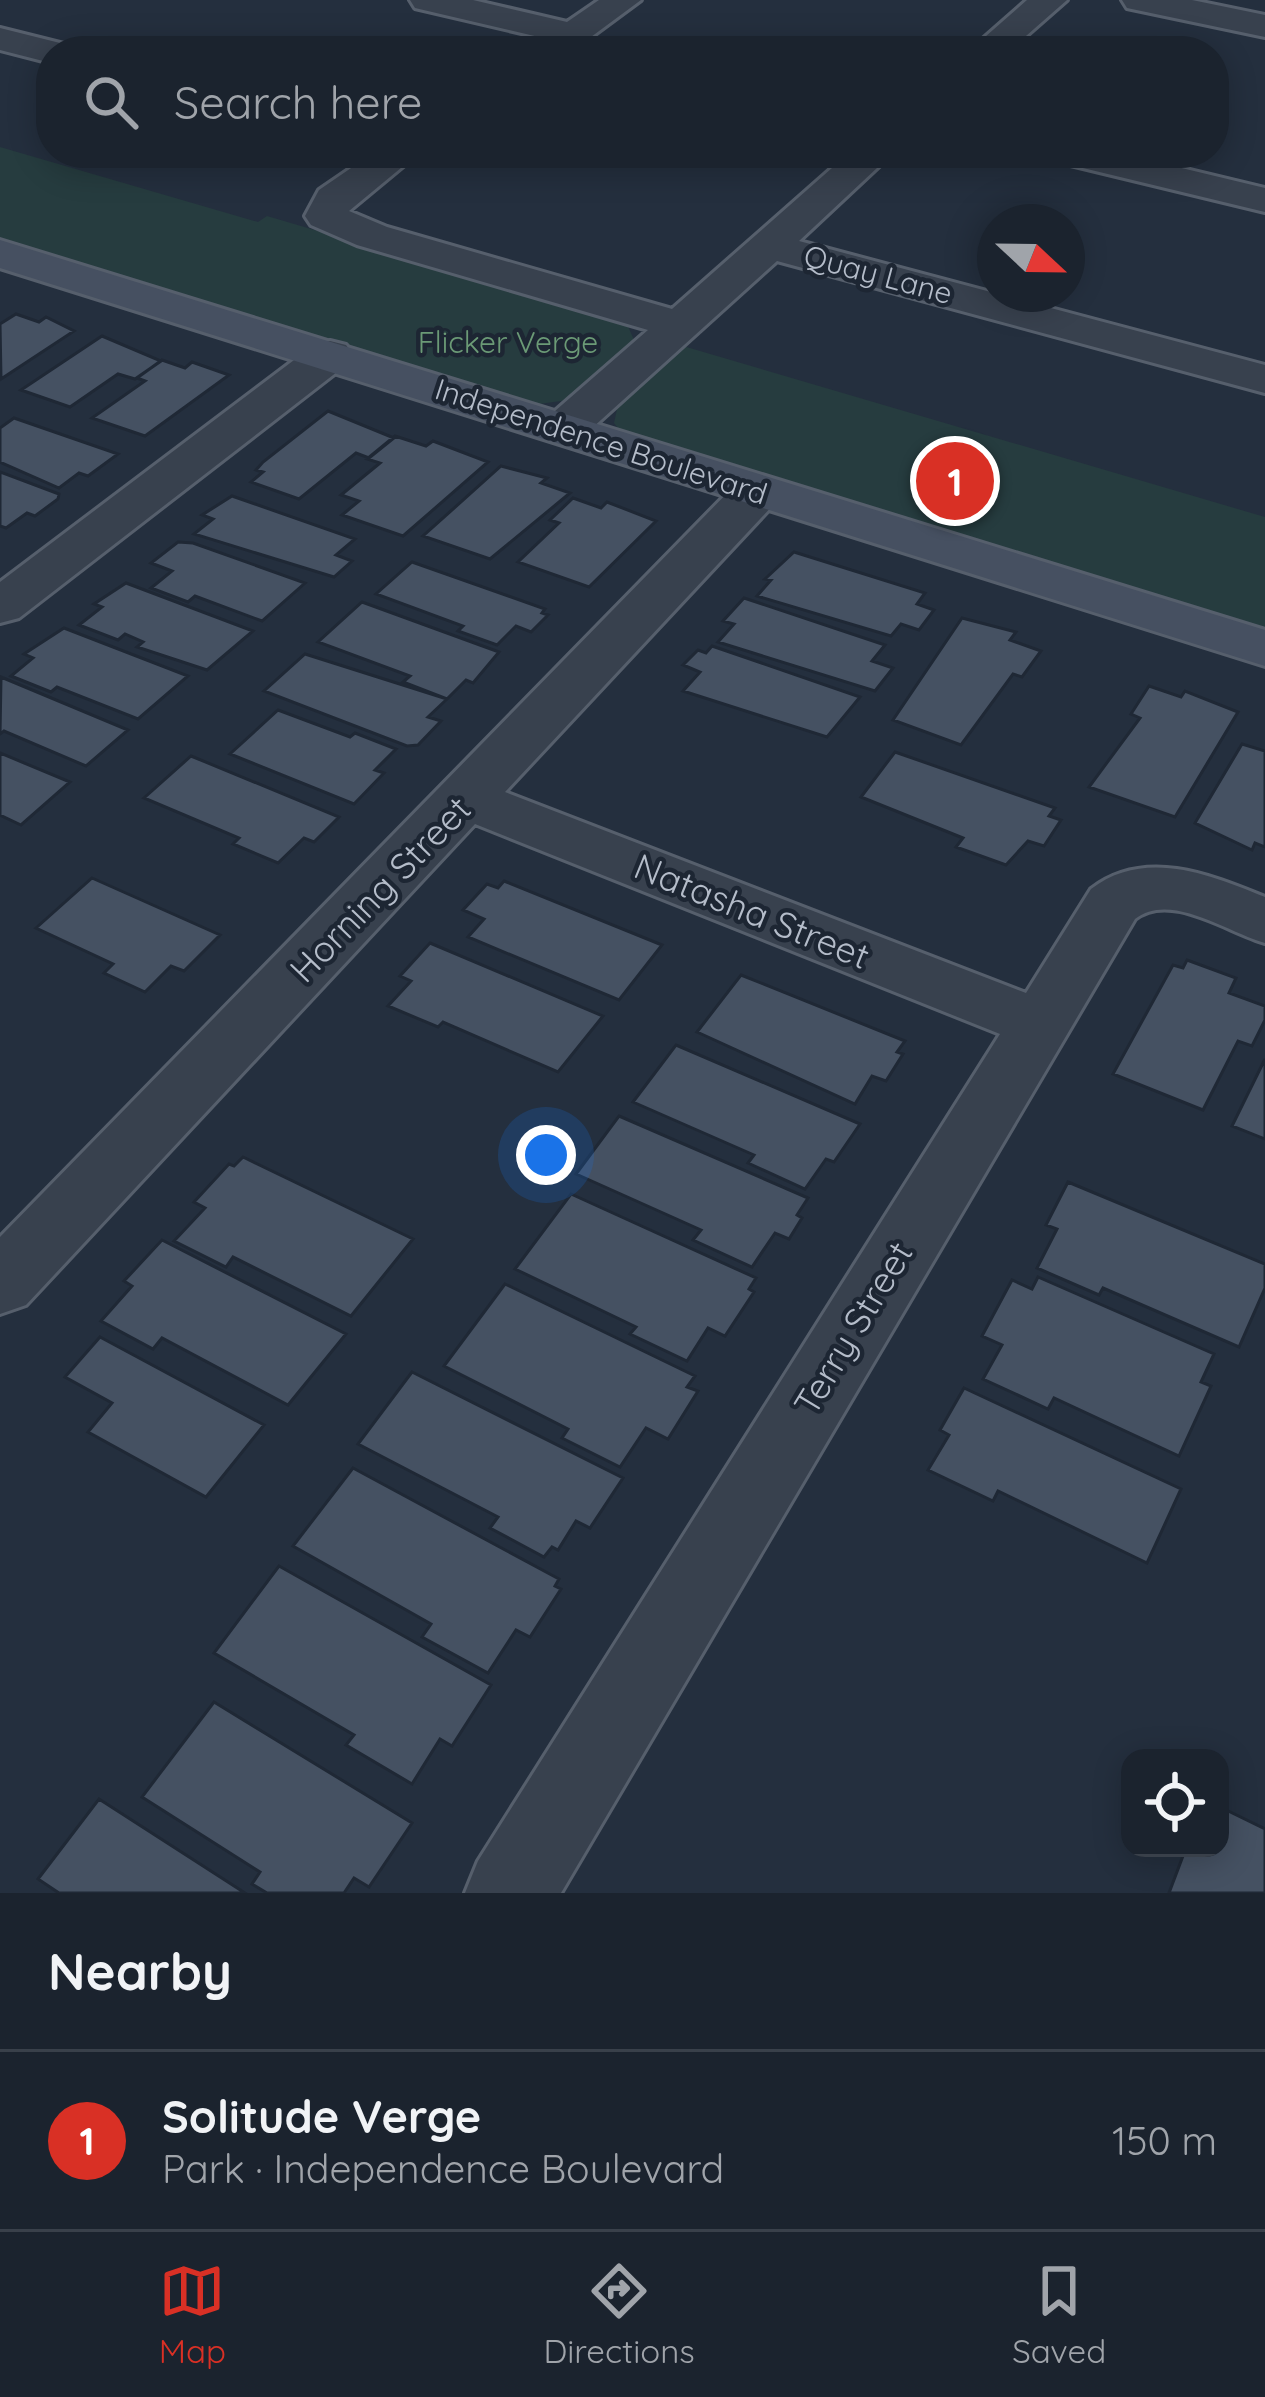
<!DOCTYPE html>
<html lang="en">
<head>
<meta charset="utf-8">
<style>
	body { margin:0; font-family:Quicksand,sans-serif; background:#242b36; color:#f1f3f6 }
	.controls { position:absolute; right:36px; bottom:36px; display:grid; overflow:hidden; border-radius:24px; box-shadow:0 6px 30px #0003 }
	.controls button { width:108px; height:108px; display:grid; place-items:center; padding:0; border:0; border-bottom:3px solid #39404a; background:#1b232e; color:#f1f3f6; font:60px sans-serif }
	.compass { position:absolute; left:977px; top:204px; width:108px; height:108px; border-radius:50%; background:#1b232e; box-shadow:0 6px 30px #0003; rotate:112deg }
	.you { position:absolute; left:546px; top:1155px; width:42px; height:42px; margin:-30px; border:9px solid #fff; border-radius:50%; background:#1a73e8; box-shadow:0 0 0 18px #1a73e833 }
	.badge { display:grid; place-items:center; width:78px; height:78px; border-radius:50%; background:#d93025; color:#fff; font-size:39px; font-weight:700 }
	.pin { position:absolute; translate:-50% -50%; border:6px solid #fff; box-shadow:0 3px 12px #0006 }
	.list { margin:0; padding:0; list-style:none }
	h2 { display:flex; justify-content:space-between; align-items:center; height:156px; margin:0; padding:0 48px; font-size:51px }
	h2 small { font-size:39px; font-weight:400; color:#a0a4aa }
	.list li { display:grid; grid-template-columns:78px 1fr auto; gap:36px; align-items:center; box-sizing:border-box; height:180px; padding:0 48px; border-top:3px solid #39404a }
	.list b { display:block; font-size:45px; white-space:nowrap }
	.list p { margin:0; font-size:39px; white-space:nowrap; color:#a0a4aa }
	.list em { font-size:39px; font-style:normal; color:#a0a4aa }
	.icon { flex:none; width:66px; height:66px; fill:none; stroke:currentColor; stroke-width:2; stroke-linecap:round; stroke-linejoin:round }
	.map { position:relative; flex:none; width:1265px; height:1893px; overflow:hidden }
	.search { position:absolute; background:#1b232e; box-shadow:0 6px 30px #0003; left:36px; right:36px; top:36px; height:132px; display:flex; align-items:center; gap:30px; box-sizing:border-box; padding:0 42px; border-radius:48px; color:#a0a4aa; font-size:45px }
	.sheet { height:336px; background:#1b232e }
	nav { display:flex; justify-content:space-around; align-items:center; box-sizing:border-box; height:168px; border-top:3px solid #39404a; background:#1b232e; font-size:33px; color:#a0a4aa }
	nav a { display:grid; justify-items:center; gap:6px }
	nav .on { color:#d93025 }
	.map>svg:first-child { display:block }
</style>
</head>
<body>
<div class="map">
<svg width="1265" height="1893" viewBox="0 0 1265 1893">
	<rect width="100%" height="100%" fill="#242f3e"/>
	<!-- green -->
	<path fill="#263c3f" d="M 0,147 L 258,222 L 267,216 L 600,314 L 627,324 L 634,340 L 568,400 L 532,405 L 0,241 Z
		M 683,346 L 1265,517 L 1265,628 L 1134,593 L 621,432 L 614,423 L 618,405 Z"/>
	<!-- building -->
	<path fill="#455162" stroke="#1f2835" stroke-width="3" d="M 16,314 L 39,322 L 46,317 L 74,331 L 1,379 L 0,324 Z
		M 102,336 L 161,361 L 135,379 L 118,374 L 70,407 L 21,390 Z
		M 162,360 L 185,368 L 192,362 L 229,375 L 145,436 L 92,418 L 145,381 L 137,378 Z
		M 328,411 L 394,438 L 369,458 L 356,453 L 299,499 L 251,482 L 263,472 L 256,470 L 263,462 Z
		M 14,418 L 118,454 L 88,476 L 79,473 L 59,488 L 0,462 L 0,428 Z
		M 395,436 L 426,446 L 433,441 L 488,462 L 403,536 L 342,515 L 359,501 L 341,495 L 380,463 L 367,459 Z
		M 501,466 L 547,478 L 541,483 L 570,493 L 490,559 L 423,536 Z
		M 0,472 L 59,494 L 58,499 L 35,516 L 27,513 L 6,528 L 0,526 Z
		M 232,496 L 355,539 L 336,555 L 352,561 L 334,577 L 194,534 L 213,519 L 202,515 Z
		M 573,498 L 601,508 L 607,502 L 656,521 L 589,587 L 518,562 L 559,523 L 550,520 Z
		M 178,542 L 193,543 L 305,583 L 262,621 L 195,596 L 188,602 L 151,588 L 172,571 L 151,563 Z
		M 794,552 L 925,593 L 917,604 L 934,610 L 919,630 L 901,624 L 891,636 L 757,596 L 771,580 L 765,579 Z
		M 412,562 L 545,609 L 542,613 L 548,615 L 531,632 L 516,626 L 497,645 L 458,631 L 463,626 L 376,594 Z
		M 126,583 L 253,631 L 207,670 L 137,647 L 143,642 L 125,634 L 118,640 L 79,625 L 102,607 L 94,604 Z
		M 744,598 L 885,645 L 872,661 L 893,668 L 875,691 L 718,642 L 734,624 L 723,621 Z
		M 362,602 L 499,652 L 473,683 L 466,680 L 447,699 L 403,682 L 410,676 L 318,642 Z
		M 962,618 L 1016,632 L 1010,640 L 1041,651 L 1022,677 L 1013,674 L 961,745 L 893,720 Z
		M 64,628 L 188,676 L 138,719 L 57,687 L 51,692 L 11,676 L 33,658 L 24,654 Z
		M 712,646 L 860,697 L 827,737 L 683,691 L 700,672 L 683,665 L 698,650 L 706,653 Z
		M 305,654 L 447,699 L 428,717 L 441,721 L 418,745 L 407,746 L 264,691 Z
		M 1,677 L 128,730 L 86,766 L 4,731 L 0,734 Z
		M 1149,686 L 1181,697 L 1185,691 L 1238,712 L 1175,817 L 1089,787 L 1140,718 L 1131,714 Z
		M 278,710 L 350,737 L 355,733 L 396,749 L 375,770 L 384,773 L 354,804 L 230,754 Z
		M 1242,744 L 1265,751 L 1265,847 L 1255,843 L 1252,850 L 1195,823 Z
		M 895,752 L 1055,808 L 1049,816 L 1061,820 L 1044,846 L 1028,841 L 1006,865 L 956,847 L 963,838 L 861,797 Z
		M 0,753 L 70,782 L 21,825 L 0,815 Z
		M 191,756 L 339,817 L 314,842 L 304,838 L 278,863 L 233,844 L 239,838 L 144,798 Z
		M 92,878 L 220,935 L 184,971 L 171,966 L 145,992 L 104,973 L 113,964 L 36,928 Z
		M 504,881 L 662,945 L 619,1000 L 468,937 L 484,919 L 463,910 L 487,884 L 498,888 Z
		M 430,943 L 603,1016 L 558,1072 L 443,1022 L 438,1027 L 388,1006 L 411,981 L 400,976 Z
		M 1187,960 L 1236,978 L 1229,993 L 1265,1006 L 1265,1020 L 1252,1046 L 1238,1041 L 1203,1110 L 1113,1074 L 1173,965 L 1183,968 Z
		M 741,975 L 905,1041 L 897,1052 L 903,1054 L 886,1081 L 872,1076 L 855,1104 L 697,1032 Z
		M 676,1045 L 860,1124 L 834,1162 L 826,1159 L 805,1189 L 748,1163 L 754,1155 L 633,1102 Z
		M 1265,1059 L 1265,1139 L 1232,1126 Z
		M 619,1116 L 808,1198 L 797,1215 L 802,1218 L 789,1239 L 775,1233 L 752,1267 L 693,1240 L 701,1230 L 576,1174 Z
		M 243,1157 L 413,1239 L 351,1316 L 233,1257 L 226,1267 L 174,1241 L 205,1208 L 194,1202 L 229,1164 L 234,1166 Z
		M 1068,1182 L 1265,1264 L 1265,1288 L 1239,1347 L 1103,1288 L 1099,1295 L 1037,1268 L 1057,1229 L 1046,1225 Z
		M 571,1194 L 756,1278 L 749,1289 L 754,1292 L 725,1336 L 708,1328 L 687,1361 L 630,1334 L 636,1327 L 515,1269 Z
		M 162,1240 L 346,1334 L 288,1405 L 162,1338 L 153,1349 L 101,1321 L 132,1286 L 124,1281 Z
		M 1038,1277 L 1214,1354 L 1201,1382 L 1211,1386 L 1179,1456 L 1054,1398 L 1048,1409 L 983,1379 L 1002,1345 L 982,1336 L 1012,1280 L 1032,1289 Z
		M 505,1284 L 695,1376 L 687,1387 L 698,1391 L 668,1439 L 646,1428 L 620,1467 L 562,1438 L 568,1429 L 444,1366 Z
		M 100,1337 L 264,1425 L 206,1497 L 88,1432 L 112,1403 L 65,1377 Z
		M 412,1372 L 623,1478 L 590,1528 L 576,1521 L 558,1550 L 552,1547 L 544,1557 L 490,1528 L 498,1517 L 358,1444 Z
		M 964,1388 L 1181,1489 L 1147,1563 L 998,1491 L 993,1501 L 928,1470 L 949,1435 L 940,1430 Z
		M 353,1468 L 559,1579 L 555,1586 L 561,1589 L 530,1637 L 516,1630 L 488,1673 L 422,1637 L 431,1624 L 293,1546 Z
		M 279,1566 L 491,1685 L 452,1746 L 440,1739 L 412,1784 L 346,1745 L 354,1735 L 214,1653 Z
		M 214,1702 L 412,1823 L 369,1887 L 354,1878 L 344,1893 L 267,1893 L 252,1884 L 260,1872 L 142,1797 Z
		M 99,1799 L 245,1893 L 59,1893 L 38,1879 Z
		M 1220,1807 L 1265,1829 L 1265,1893 L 1169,1893 L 1186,1848 L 1220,1848 Z"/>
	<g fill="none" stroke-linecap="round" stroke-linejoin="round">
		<!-- street casing -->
		<g stroke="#565f6c" stroke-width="6">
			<path id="street" d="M 410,0 L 473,0 L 567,22 L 599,0 L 641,0 L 572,51 L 530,51 L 543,38 L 415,8 Z
				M 1027,0 L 1067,0 L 1009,51 L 969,51 Z
				M 1122,0 L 1192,0 L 1265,15 L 1265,37 L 1127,8 Z
				M 0,28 L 64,44 L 69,51 L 51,51 L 51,63 L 0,50 Z
				M 373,153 L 419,153 L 349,211 L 387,227 L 672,309 L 849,153 L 893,153 L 799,241 L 1265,365 L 1265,393 L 777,261 L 581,438 L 564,442 L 547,438 L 540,428 L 547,418 L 648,330 L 357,245 L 311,225 L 305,216 L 319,190 Z
				M 1048,153 L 1119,153 L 1265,188 L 1265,212 L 1054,161 Z
				M 330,341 L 346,345 L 353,355 L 346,365 L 19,618 L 0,623 L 0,582 L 314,345 Z
				M 757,477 L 775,481 L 782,492 L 775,503 L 505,792 L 1026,993 L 1091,889 C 1144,848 1209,874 1265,897 L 1265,943 C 1227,932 1170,891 1135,919 L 561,1893 L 465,1893 L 478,1861 L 1000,1034 L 475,824 L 26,1305 L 0,1314 L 0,1237 L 739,481 Z"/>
		</g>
		<!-- secondary casing -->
		<g stroke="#565f6c" stroke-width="6">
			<path id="secondary" d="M 0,240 L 1265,630 L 1265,666 L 0,268 Z"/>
		</g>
		<!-- street -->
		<use href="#street" fill="#38414e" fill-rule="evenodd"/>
		<!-- secondary -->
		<use href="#secondary" fill="#465061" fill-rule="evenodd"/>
	</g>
	<g text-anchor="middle" stroke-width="9" stroke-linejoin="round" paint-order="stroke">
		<!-- far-street labels -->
		<g font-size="30" fill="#b4bcc9" stroke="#1d2633">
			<text transform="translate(878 275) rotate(15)" y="10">Quay Lane</text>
			<text transform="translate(601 442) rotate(18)" y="10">Independence Boulevard</text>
		</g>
		<!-- far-park labels -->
		<g font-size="30" fill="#6b9a76" stroke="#1d2633">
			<text x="508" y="353">Flicker Verge</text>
		</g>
		<!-- street labels -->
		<g font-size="36" fill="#b4bcc9" stroke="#1d2633">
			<text transform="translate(380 889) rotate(-46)" y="13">Horning Street</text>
			<text transform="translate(752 911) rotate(22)" y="13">Natasha Street</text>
			<text transform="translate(853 1328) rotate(-59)" y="13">Terry Street</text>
		</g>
	</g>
</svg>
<div class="controls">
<button><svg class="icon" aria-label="locate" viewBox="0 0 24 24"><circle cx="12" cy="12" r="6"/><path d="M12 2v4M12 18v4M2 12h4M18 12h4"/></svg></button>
</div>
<svg class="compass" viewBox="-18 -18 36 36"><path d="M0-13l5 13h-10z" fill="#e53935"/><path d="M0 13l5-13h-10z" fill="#a0a4aa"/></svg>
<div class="you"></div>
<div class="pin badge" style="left:955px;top:481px">1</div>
<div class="search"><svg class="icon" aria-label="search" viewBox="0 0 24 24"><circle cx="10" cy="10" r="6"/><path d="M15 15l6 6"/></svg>Search here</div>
</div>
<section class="sheet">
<h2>Nearby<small></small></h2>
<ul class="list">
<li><span class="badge">1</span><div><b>Solitude Verge</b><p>Park · Independence Boulevard</p></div><em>150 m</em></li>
</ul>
</section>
<nav>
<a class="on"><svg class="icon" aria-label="map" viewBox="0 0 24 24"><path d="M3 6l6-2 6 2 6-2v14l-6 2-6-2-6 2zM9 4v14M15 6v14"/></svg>Map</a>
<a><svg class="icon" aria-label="directions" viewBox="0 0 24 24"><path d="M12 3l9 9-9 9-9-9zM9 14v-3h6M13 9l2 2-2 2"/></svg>Directions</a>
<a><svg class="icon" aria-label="saved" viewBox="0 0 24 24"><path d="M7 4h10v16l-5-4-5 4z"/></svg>Saved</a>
</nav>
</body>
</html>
